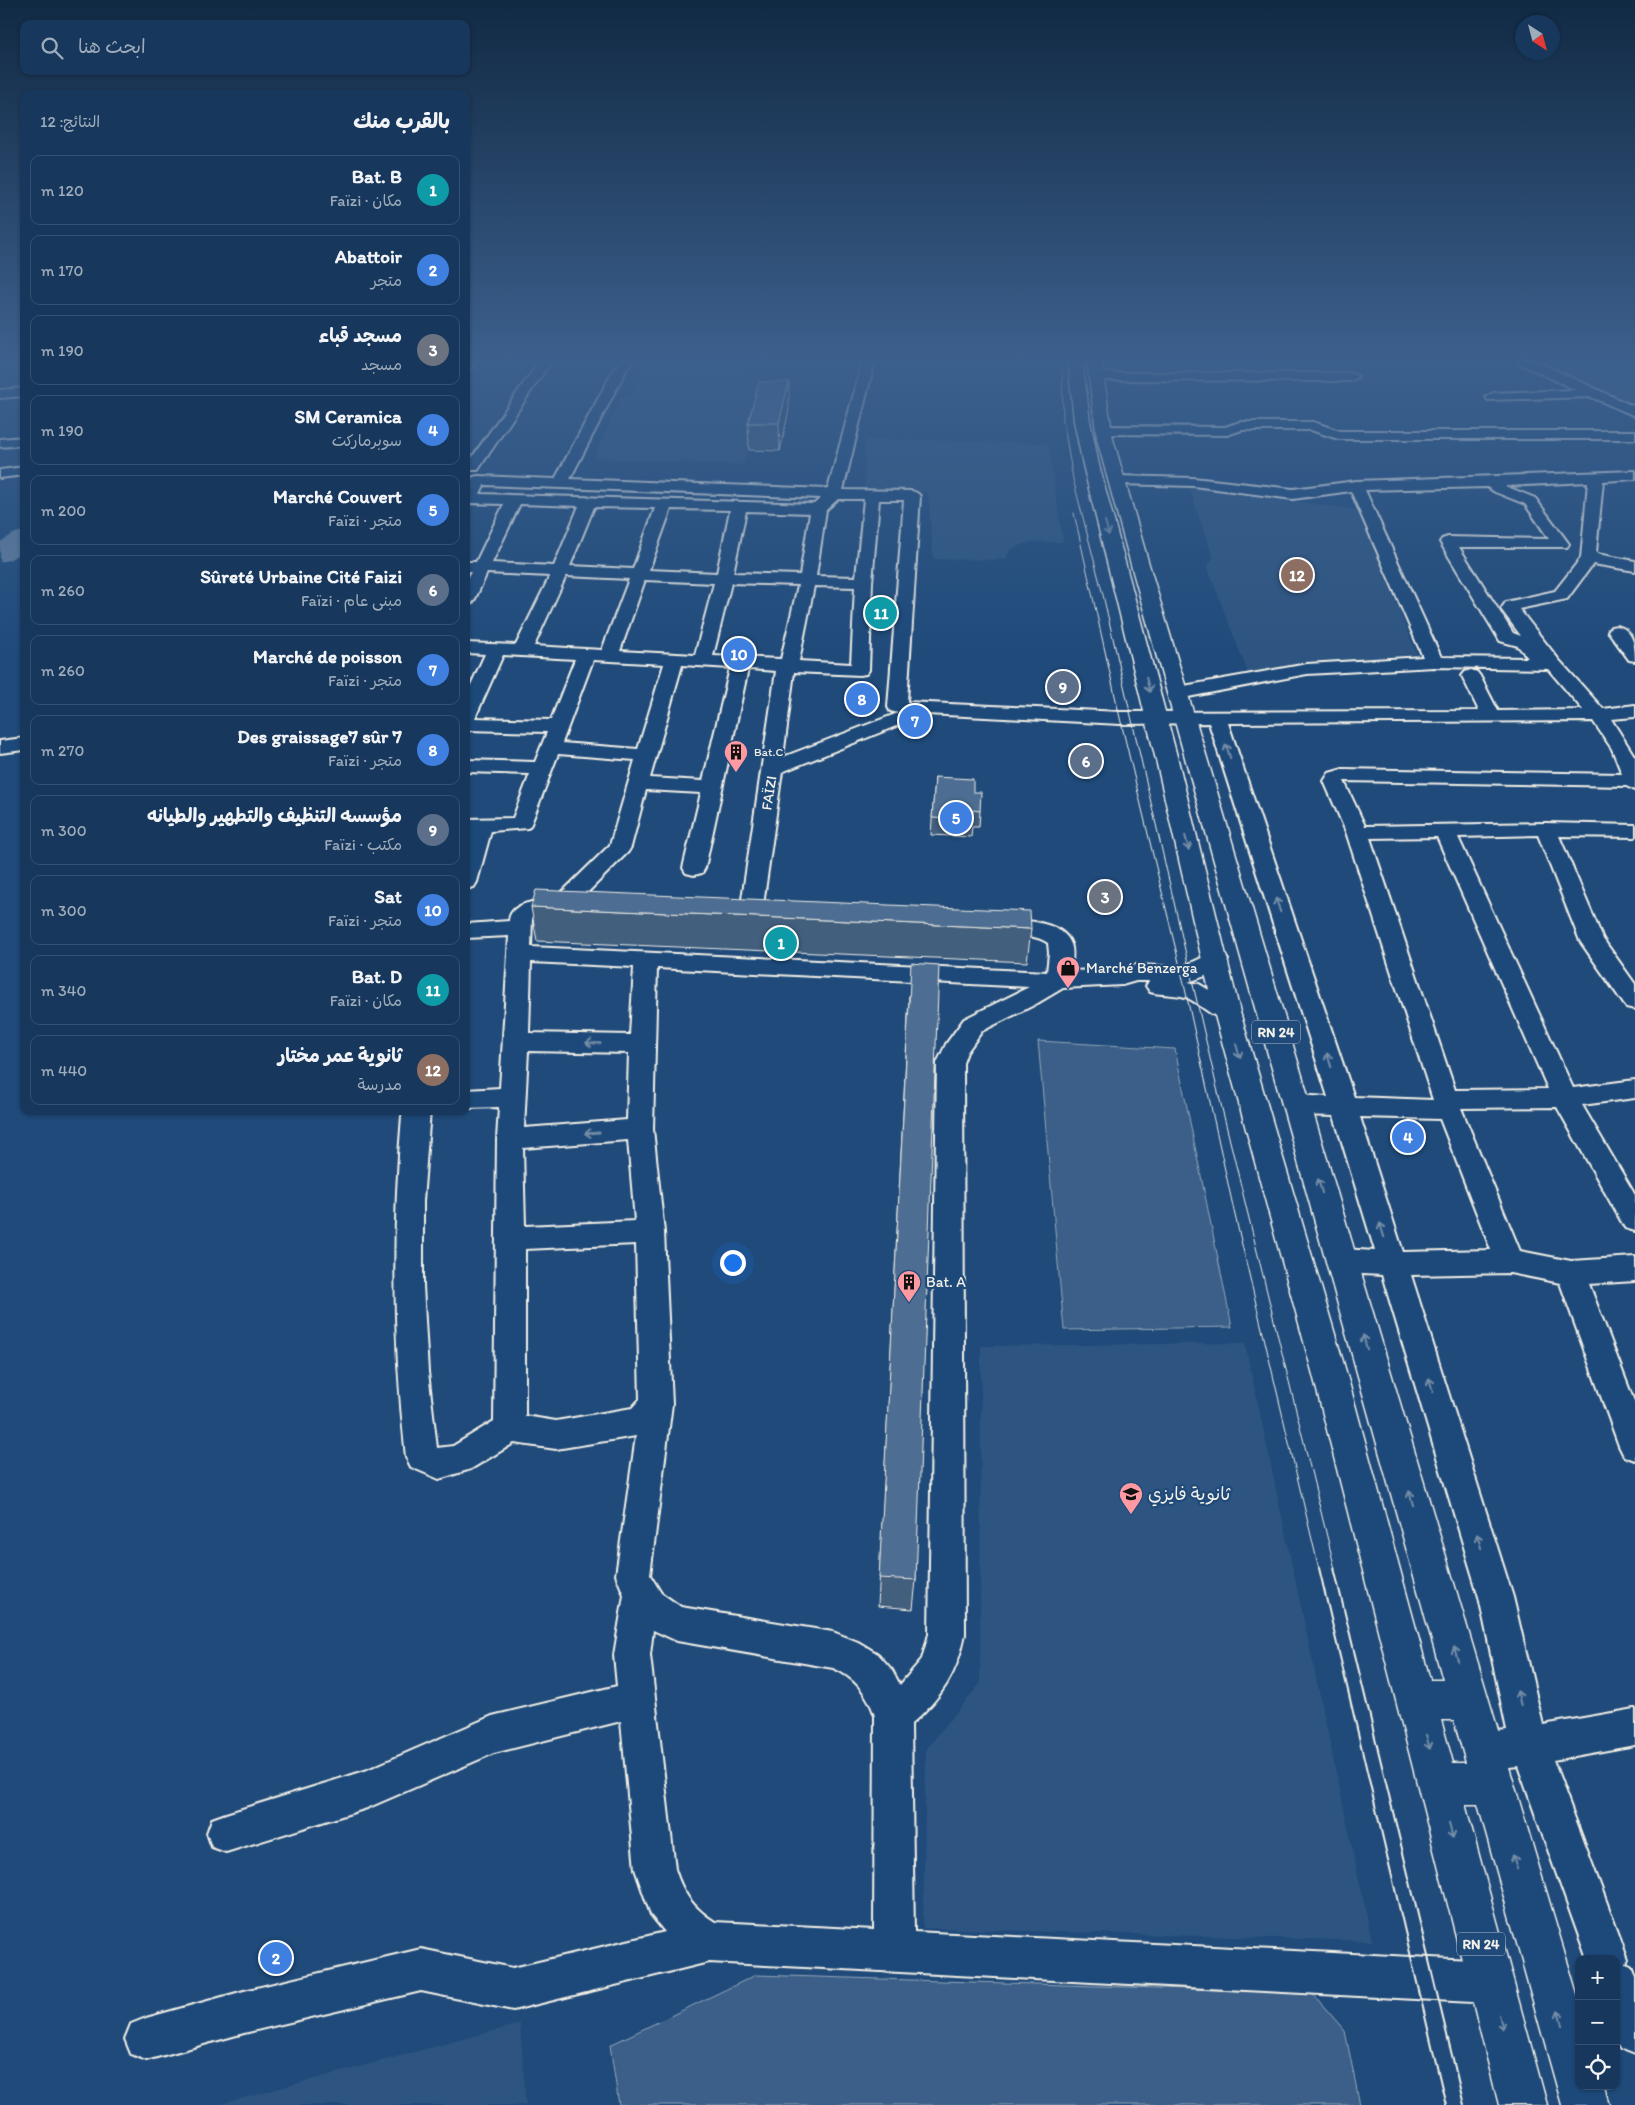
<!DOCTYPE html>
<html lang="ar">
<head>
<meta charset="utf-8">
<style>
	body { margin:0; font-family:Itim,"Playpen Sans Arabic",sans-serif; background:#203f62; color:#f1f3f6; direction:rtl }
	.controls { position:absolute; right:15px; bottom:15px; display:grid; overflow:hidden; border-radius:10px; box-shadow:0 1px 4px #0004 }
	.controls button { width:45px; height:45px; display:grid; place-items:center; padding:0; border:0; border-bottom:1px solid #365272; background:#17385c; color:#f1f3f6; font:25px sans-serif }
	.compass { position:absolute; left:1515px; top:15px; width:45px; height:45px; border-radius:50%; background:#17385c; box-shadow:0 1px 4px #0004; rotate:144deg }
	.you { position:absolute; left:732px; top:1262px; width:18px; height:18px; margin:-12px; border:4px solid #fff; border-radius:50%; background:#1a73e8; box-shadow:0 0 0 8px #1a73e833 }
	.badge { display:grid; place-items:center; width:32px; height:32px; border-radius:50%; background:#8bbbb9; color:#fff; font-size:16px; font-weight:700 }
	.pin { position:absolute; translate:-50% -50%; border:2px solid #fff; box-shadow:0 1px 5px #0006 }
	.list { margin:0; padding:0; list-style:none }
	h2 { display:flex; justify-content:space-between; align-items:center; height:65px; margin:0; padding:0 20px; font-size:21px }
	h2 small { font-size:16px; font-weight:400; color:#9eacbb }
	.list li { display:grid; grid-template-columns:32px 1fr auto; gap:15px; align-items:center; box-sizing:border-box; height:70px; margin:0 10px 10px; padding:0 10px; border:1px solid #365272; border-radius:10px }
	.list b { display:block; font-size:19px; white-space:nowrap }
	.list p { margin:0; font-size:16px; white-space:nowrap; color:#9eacbb }
	.list em { font-size:16px; font-style:normal; color:#9eacbb }
	.icon { flex:none; width:28px; height:28px; fill:none; stroke:currentColor; stroke-width:2; stroke-linecap:round; stroke-linejoin:round }
	.map { position:relative; flex:none; width:1635px; height:2105px; overflow:hidden; direction:ltr }
	.search { position:absolute; background:#17385c; box-shadow:0 1px 4px #0004; left:20px; top:20px; width:450px; height:55px; display:flex; align-items:center; gap:12px; box-sizing:border-box; padding:0 18px; border-radius:10px; color:#9eacbb; font-size:19px }
	.panel { position:absolute; background:#17385c; box-shadow:0 1px 4px #0004; left:20px; top:90px; width:450px; height:1025px; border-radius:10px; direction:rtl }
	.map>svg:first-child { display:block }
</style>
</head>
<body>
<div class="map">
<svg width="1635" height="2105" viewBox="0 0 1635 2105">
	<rect width="100%" height="100%" fill="#1f4a7a"/>
	<filter id="ink" filterUnits="userSpaceOnUse"><feTurbulence type="fractalNoise" baseFrequency=".02" numOctaves="2"/><feDisplacementMap in="SourceGraphic" scale="10" xChannelSelector="R" yChannelSelector="G"/><feConvolveMatrix kernelMatrix="1 2 1 2 8 2 1 2 1" color-interpolation-filters="sRGB"/></filter>
	<g filter="url(#ink)">
		<!-- built -->
		<path fill="#2d5581" d="M 640,360 L 729,360 L 766,377 L 744,465 L 594,458 L 621,398 L 632,396 L 637,382 L 628,382 Z
			M 865,439 L 1048,443 L 1063,542 L 1031,542 L 1011,549 L 1005,560 L 933,559 L 928,492 L 864,487 Z
			M 1189,487 L 1358,510 L 1417,654 L 1248,673 L 1207,567 L 1213,558 Z
			M 1245,1343 L 1372,1941 L 923,1928 L 926,1749 L 980,1684 L 981,1346 Z
			M 520,2024 L 526,2105 L 217,2105 L 519,2024 Z"/>
		<!-- green -->
		<path fill="#3a5f88" stroke="#97a8b8" d="M 1532,360 L 1635,360 L 1635,409 L 1621,403 Z
			M 1038,1041 L 1175,1049 L 1232,1327 L 1064,1330 Z
			M 756,1975 L 1312,1993 L 1345,2031 L 1360,2105 L 619,2105 L 610,2045 Z"/>
		<g fill="none" stroke-linecap="round" stroke-linejoin="round">
			<!-- river -->
			<path fill="#627e9d" fill-rule="evenodd" d="M 24,531 L 24,551 L 9,560 L 0,562 L 0,542 L 15,533 Z"/>
			<!-- street casing -->
			<g stroke="#f4f1e8" stroke-width="4">
				<path id="street" d="M 466,360 L 477,360 L 471,368 L 466,369 Z
					M 540,360 L 552,360 L 478,470 L 468,470 L 466,466 Z
					M 620,360 L 633,360 L 626,370 L 570,479 L 828,489 L 863,360 L 875,360 L 843,490 L 912,491 L 917,493 L 920,496 L 907,702 L 1120,712 L 1479,711 L 1462,676 L 1465,672 L 1471,670 L 1477,672 L 1480,676 L 1498,711 L 1583,710 L 1548,669 L 1434,667 L 1307,674 L 1178,699 L 1171,697 L 1169,693 L 1171,689 L 1178,687 L 1307,664 L 1423,657 L 1351,491 L 1293,499 L 1193,486 L 1117,484 L 1112,483 L 1110,480 L 1112,477 L 1117,476 L 1193,478 L 1293,489 L 1356,481 L 1635,471 L 1635,479 L 1603,481 L 1596,552 L 1597,554 L 1635,561 L 1635,571 L 1593,564 L 1567,599 L 1519,609 L 1559,660 L 1603,709 L 1635,705 L 1635,717 L 1611,719 L 1635,757 L 1635,790 L 1626,786 L 1344,781 L 1365,826 L 1546,823 L 1635,825 L 1635,837 L 1559,836 L 1603,939 L 1635,984 L 1635,1009 L 1626,1007 L 1580,941 L 1538,835 L 1458,837 L 1573,1088 L 1635,1080 L 1635,1098 L 1582,1105 L 1635,1195 L 1635,1231 L 1625,1228 L 1557,1107 L 1461,1108 L 1520,1251 L 1571,1261 L 1635,1257 L 1635,1281 L 1589,1284 L 1635,1404 L 1635,1460 L 1624,1456 L 1619,1446 L 1560,1283 L 1510,1273 L 1411,1275 L 1513,1597 L 1543,1725 L 1635,1709 L 1635,1745 L 1553,1760 L 1628,1959 L 1626,1965 L 1631,1967 L 1635,1978 L 1635,2054 L 1620,2048 L 1616,2039 L 1616,1959 L 1587,1959 L 1518,1766 L 1484,1770 L 1471,1764 L 1465,1751 L 1471,1738 L 1484,1732 L 1507,1730 L 1479,1597 L 1382,1275 L 1342,1273 L 1332,1269 L 1328,1261 L 1332,1253 L 1342,1249 L 1375,1251 L 1334,1116 L 1297,1115 L 1288,1112 L 1284,1105 L 1288,1098 L 1297,1095 L 1328,1097 L 1209,723 L 1120,724 L 926,714 L 782,772 L 761,919 L 758,924 L 750,926 L 742,924 L 739,919 L 776,671 L 748,669 L 705,868 L 702,873 L 694,875 L 686,873 L 683,868 L 701,793 L 646,790 L 631,847 L 628,852 L 575,905 L 576,908 L 573,913 C 559,917 544,912 532,919 L 531,947 L 1047,972 L 1049,953 L 1048,943 C 1031,931 1008,938 989,933 L 986,928 L 989,923 C 1010,917 1063,919 1071,944 C 1074,952 1072,963 1071,971 L 1122,969 L 1136,965 L 1182,967 L 1208,955 L 1216,952 L 1224,955 L 1228,960 C 1220,972 1201,978 1188,982 L 1199,984 L 1236,1006 L 1239,1012 L 1236,1018 C 1215,1024 1203,1004 1185,997 C 1175,994 1161,995 1150,992 L 1146,986 L 1149,981 L 1136,981 L 1122,985 L 1063,988 L 1036,1004 L 982,1031 L 967,1052 L 963,1063 L 965,1634 C 957,1674 942,1697 911,1724 L 914,1932 L 1491,1961 L 1506,1967 L 1512,1982 L 1506,1997 L 1491,2003 L 709,1962 L 513,2010 L 421,1991 L 244,2033 L 146,2060 L 131,2054 L 125,2039 L 131,2024 L 146,2018 L 244,1991 L 421,1949 L 513,1968 L 665,1932 L 651,1915 L 635,1869 L 621,1721 L 494,1753 L 367,1808 L 226,1852 L 212,1847 L 207,1833 L 212,1819 L 226,1814 L 365,1771 L 492,1716 L 617,1686 L 614,1655 L 624,1595 L 616,1575 L 636,1436 L 556,1449 L 514,1443 L 471,1469 L 439,1479 L 411,1467 L 406,1457 C 393,1343 392,1230 402,1116 L 404,1111 L 430,1111 L 423,1201 L 423,1286 L 428,1372 L 437,1448 L 453,1446 L 494,1421 L 497,1139 L 499,1107 L 466,1108 L 466,1090 L 500,1088 L 509,936 L 466,938 L 466,924 L 509,921 C 510,902 539,900 553,901 L 610,845 L 635,760 L 558,754 L 531,824 L 528,828 L 491,831 L 477,882 L 474,887 L 466,889 L 466,843 L 470,831 L 466,831 L 466,819 L 513,818 L 530,774 L 466,772 L 466,760 L 535,762 L 547,732 L 466,730 L 466,696 L 485,654 L 466,653 L 466,643 L 516,645 L 550,576 L 487,573 L 475,599 L 472,603 L 466,604 L 466,581 L 471,572 L 466,572 L 466,562 L 476,562 L 504,504 L 466,503 L 466,491 L 473,477 L 478,476 L 555,479 L 614,369 ZM 1588,482 L 1581,558 L 1555,591 L 1506,602 L 1501,609 L 1521,636 L 1513,633 L 1459,547 L 1567,547 L 1569,544 L 1535,498 L 1505,486 ZM 484,485 L 821,498 L 814,504 L 480,494 ZM 1487,487 L 1495,492 L 1525,504 L 1549,539 L 1448,537 L 1442,539 L 1440,542 L 1500,641 L 1518,646 L 1528,658 L 1441,657 L 1365,490 ZM 838,499 L 864,499 L 856,577 L 816,576 L 826,510 ZM 879,500 L 904,500 L 888,707 L 890,711 L 898,713 L 783,757 L 794,672 L 860,675 L 866,674 L 869,670 L 872,582 ZM 520,504 L 579,506 L 554,566 L 492,563 ZM 594,507 L 655,508 L 633,569 L 570,566 ZM 671,509 L 730,510 L 717,573 L 649,570 ZM 746,511 L 810,513 L 800,575 L 733,573 ZM 566,576 L 629,579 L 602,650 L 534,646 ZM 645,580 L 714,583 L 695,655 L 620,651 ZM 731,583 L 798,585 L 781,659 L 713,656 ZM 814,586 L 855,587 L 851,664 L 799,661 ZM 503,655 L 575,659 L 551,720 L 475,718 ZM 593,660 L 664,664 L 638,749 L 562,743 ZM 682,665 L 730,668 L 703,781 L 650,778 ZM 1593,721 L 1612,749 L 1622,774 L 1343,769 L 1329,773 L 1324,781 L 1346,832 L 1433,1100 L 1354,1097 L 1228,723 ZM 1437,837 L 1548,1089 L 1455,1090 L 1370,838 ZM 531,962 L 634,967 L 630,1035 L 529,1033 ZM 657,968 L 1029,987 L 964,1019 L 946,1044 L 937,1063 L 929,1634 L 922,1659 L 900,1685 L 892,1670 L 878,1654 L 858,1642 L 833,1632 L 681,1607 L 661,1593 L 650,1575 L 672,1404 L 664,1232 L 653,1129 ZM 528,1051 L 629,1053 L 627,1120 L 524,1128 ZM 1360,1117 L 1440,1119 L 1491,1250 L 1403,1252 ZM 628,1140 L 635,1221 L 525,1226 L 523,1148 ZM 636,1244 L 640,1399 L 632,1408 L 556,1421 L 525,1416 L 525,1249 ZM 653,1630 L 677,1641 L 833,1668 C 855,1677 868,1694 875,1716 L 874,1930 L 715,1922 C 693,1908 683,1894 675,1869 L 650,1655 Z
					M 1517,360 L 1533,360 L 1635,407 L 1635,416 L 1591,397 L 1488,400 L 1486,397 L 1493,393 L 1576,390 L 1518,363 Z
					M 1097,373 L 1351,373 L 1358,377 L 1351,381 L 1092,380 L 1090,377 Z
					M 24,388 L 24,396 L 0,398 L 0,390 Z
					M 1240,422 L 1313,422 L 1340,431 L 1635,431 L 1635,439 L 1338,439 L 1311,430 L 1242,430 L 1227,435 L 1104,434 L 1097,430 L 1104,426 L 1225,427 Z
					M 24,437 L 24,445 L 0,447 L 0,439 Z
					M 24,467 L 24,475 L 0,478 L 0,470 Z
					M 1617,626 C 1634,630 1635,647 1635,661 L 1629,660 L 1608,631 L 1611,627 Z
					M 24,738 L 24,750 L 0,753 L 0,741 Z"/>
			</g>
			<!-- primary casing -->
			<g stroke="#f4f1e8" stroke-width="3">
				<path id="primary" d="M 1068,360 L 1082,360 L 1090,421 L 1099,465 L 1178,760 L 1240,1012 L 1347,1375 L 1430,1680 L 1443,1680 L 1130,561 L 1097,439 L 1087,360 L 1101,360 L 1113,439 L 1148,561 L 1579,2001 L 1579,2086 L 1604,2086 L 1610,2105 L 1562,2105 L 1478,1804 L 1465,1804 L 1547,2105 L 1499,2105 L 1313,1375 L 1214,1012 L 1156,760 L 1083,465 L 1074,421 ZM 1441,1720 L 1454,1720 L 1466,1763 L 1453,1763 Z"/>
			</g>
			<!-- street -->
			<use href="#street" fill="#1f4a7a" fill-rule="evenodd"/>
			<!-- primary -->
			<use href="#primary" fill="#1f4a7a" fill-rule="evenodd"/>
			<!-- tram-far1 -->
			<path stroke="#f4f1e8" stroke-width="1" d="M 1062,360 L 1063,419 L 1073,479 L 1103,595 L 1216,1084 L 1335,1569
				M 1074,513 L 1120,718 L 1182,975 L 1234,1211 L 1319,1569"/>
			<!-- tram -->
			<path stroke="#f4f1e8" stroke-width="2" d="M 1319,1568 L 1446,2105
				M 1334,1568 L 1464,2105"/>
		</g>
		<!-- wall -->
		<path fill="#425f7e" stroke="#f4f1e8" d="M 789,409 L 780,451 L 749,450 L 748,423 Z
			M 935,777 L 973,792 L 980,811 L 979,827 L 972,827 L 971,837 L 931,835 Z
			M 531,907 L 1031,929 L 1027,962 L 537,941 Z
			M 909,996 L 916,1580 L 913,1609 L 878,1606 Z"/>
		<!-- shaded-wall -->
		<path fill="#364d66" stroke="#f4f1e8" d="M 789,382 L 789,409 L 780,451 L 779,423 Z"/>
		<!-- building -->
		<path fill="#4d6e92" stroke="#f4f1e8" d="M 759,382 L 789,382 L 779,423 L 748,423 Z
			M 935,777 L 973,779 L 973,792 L 981,792 L 980,811 L 973,810 L 972,820 L 932,818 Z
			M 536,890 L 1030,911 L 1031,929 L 531,907 Z
			M 911,963 L 939,965 L 916,1580 L 879,1578 Z"/>
		<!-- one-way arrows -->
		<defs><path id="oneway-shaft" d="M-6 0H5M1.5-3L5.5 0L1.5 3" fill="none" stroke-width="1.6" stroke-linecap="round" stroke-linejoin="round" transform="scale(1.25)"/></defs>
		<g stroke="#748da6">
			<use href="#oneway-shaft" transform="translate(1107 528) rotate(75)"/>
			<use href="#oneway-shaft" transform="translate(1148 685) rotate(76)"/>
			<use href="#oneway-shaft" transform="translate(1228 751) rotate(-108)"/>
			<use href="#oneway-shaft" transform="translate(1187 843) rotate(76)"/>
			<use href="#oneway-shaft" transform="translate(1278 905) rotate(-108)"/>
			<use href="#oneway-shaft" transform="translate(593 1043) rotate(-179)"/>
			<use href="#oneway-shaft" transform="translate(1238 1051) rotate(74)"/>
			<use href="#oneway-shaft" transform="translate(1329 1060) rotate(-108)"/>
			<use href="#oneway-shaft" transform="translate(592 1133) rotate(176)"/>
			<use href="#oneway-shaft" transform="translate(1320 1186) rotate(-106)"/>
			<use href="#oneway-shaft" transform="translate(1382 1230) rotate(-107)"/>
			<use href="#oneway-shaft" transform="translate(1365 1342) rotate(-106)"/>
			<use href="#oneway-shaft" transform="translate(1431 1385) rotate(-107)"/>
			<use href="#oneway-shaft" transform="translate(1411 1498) rotate(-106)"/>
			<use href="#oneway-shaft" transform="translate(1479 1541) rotate(-107)"/>
			<use href="#oneway-shaft" transform="translate(1456 1654) rotate(-106)"/>
			<use href="#oneway-shaft" transform="translate(1519 1698) rotate(-103)"/>
			<use href="#oneway-shaft" transform="translate(1428 1742) rotate(75)"/>
			<use href="#oneway-shaft" transform="translate(1451 1831) rotate(75)"/>
			<use href="#oneway-shaft" transform="translate(1515 1862) rotate(-106)"/>
			<use href="#oneway-shaft" transform="translate(1560 2018) rotate(-106)"/>
			<use href="#oneway-shaft" transform="translate(1501 2022) rotate(75)"/>
		</g>
	</g>
	<!-- sky -->
	<linearGradient id="sky" x2="0" y2="1"><stop stop-color="#112943"/><stop offset="0.55" stop-color="#3c608d"/><stop offset="1" stop-color="#3c608d" stop-opacity="0"/></linearGradient>
	<rect width="1635" height="655" fill="url(#sky)"/>
	<!-- icons -->
	<defs>
		<g id="building-pin" transform="scale(1.25)"><path d="M0 17L-7.5 6A9.5 9.5 0 1 1 7.5 6Z" fill="#ff9aa2" stroke="#1f4a7a"/><path d="M-4-6H4V6H1V3H-1V6H-4ZM-2.5-4.3h1.7v1.8h-1.7ZM.8-4.3h1.7v1.8H.8ZM-2.5-1h1.7V.8h-1.7ZM.8-1h1.7V.8H.8Z" fill="#111"/></g>
		<g id="shop-pin" transform="scale(1.25)"><path d="M0 17L-7.5 6A9.5 9.5 0 1 1 7.5 6Z" fill="#ff9aa2" stroke="#1f4a7a"/><path d="M-5-2.5h2.3a2.7 3.5 0 0 1 5.4 0H5L5.5 6h-11ZM-1.5-2.5h3a1.5 2.3 0 0 0-3 0Z" fill="#111"/></g>
		<g id="school-pin" transform="scale(1.25)"><path d="M0 17L-7.5 6A9.5 9.5 0 1 1 7.5 6Z" fill="#ff9aa2" stroke="#1f4a7a"/><path d="M0-5L7-2L0 1L-7-2ZM-4 1L0 2.5L4 1V4Q0 6-4 4Z" fill="#111"/></g>
	</defs>
	<g fill-rule="evenodd">
		<use href="#building-pin" x="736" y="752"/>
		<use href="#shop-pin" x="1068" y="968"/>
		<use href="#building-pin" x="909" y="1282"/>
		<use href="#school-pin" x="1131" y="1494"/>
	</g>
	<g text-anchor="middle" stroke-width="4.5" stroke-linejoin="round" paint-order="stroke">
		<!-- far-poi labels -->
		<g font-size="12" fill="#f4f1e8" stroke="#1f4a7a" text-anchor="start">
			<text x="754" y="756">Bat.C</text>
		</g>
		<!-- shield labels -->
		<g fill="#1f4a7a" stroke="#b4bfc7" stroke-width="1">
			<rect x="1252" y="1020.5" width="48" height="23" rx="4"/>
			<rect x="1457" y="1932.5" width="48" height="23" rx="4"/>
		</g>
		<g font-size="14" font-weight="bold" fill="#f4f1e8">
			<text x="1276" y="1037">RN 24</text>
			<text x="1481" y="1949">RN 24</text>
		</g>
		<!-- street labels -->
		<g font-size="15" fill="#f4f1e8" stroke="#1f4a7a">
			<text transform="translate(769 793) rotate(-81)" y="5">FAÏZI</text>
		</g>
		<!-- poi labels -->
		<g font-size="15" fill="#f4f1e8" stroke="#1f4a7a" text-anchor="start">
			<text x="1086" y="973">Marché Benzerga</text>
			<text x="926" y="1287">Bat. A</text>
		</g>
		<!-- near-poi labels -->
		<g font-size="18" fill="#f4f1e8" stroke="#1f4a7a" text-anchor="start">
			<text x="1148" y="1500">ثانوية فايزي</text>
		</g>
	</g>
</svg>
<div class="controls">
<button>+</button>
<button>−</button>
<button><svg class="icon" aria-label="locate" viewBox="0 0 24 24"><circle cx="12" cy="12" r="6"/><path d="M12 2v4M12 18v4M2 12h4M18 12h4"/></svg></button>
</div>
<svg class="compass" viewBox="-18 -18 36 36"><path d="M0-13l5 13h-10z" fill="#e53935"/><path d="M0 13l5-13h-10z" fill="#9eacbb"/></svg>
<div class="you"></div>
<div class="pin badge" style="left:781px;top:943px;background:#0f9aa8">1</div>
<div class="pin badge" style="left:276px;top:1958px;background:#3f7fe0">2</div>
<div class="pin badge" style="left:1105px;top:897px;background:#6b7280">3</div>
<div class="pin badge" style="left:1408px;top:1137px;background:#3f7fe0">4</div>
<div class="pin badge" style="left:956px;top:818px;background:#3f7fe0">5</div>
<div class="pin badge" style="left:1086px;top:761px;background:#5c6f8a">6</div>
<div class="pin badge" style="left:915px;top:721px;background:#3f7fe0">7</div>
<div class="pin badge" style="left:862px;top:699px;background:#3f7fe0">8</div>
<div class="pin badge" style="left:1063px;top:687px;background:#5c6f8a">9</div>
<div class="pin badge" style="left:739px;top:654px;background:#3f7fe0">10</div>
<div class="pin badge" style="left:881px;top:613px;background:#0f9aa8">11</div>
<div class="pin badge" style="left:1297px;top:575px;background:#8d6e63">12</div>
<div class="search"><svg class="icon" aria-label="search" viewBox="0 0 24 24"><circle cx="10" cy="10" r="6"/><path d="M15 15l6 6"/></svg>ابحث هنا</div>
<section class="panel">
<h2>بالقرب منك<small>النتائج: 12</small></h2>
<ul class="list">
<li><span class="badge" style="background:#0f9aa8">1</span><div><b>Bat. B</b><p>مكان · Faïzi</p></div><em>120 m</em></li>
<li><span class="badge" style="background:#3f7fe0">2</span><div><b>Abattoir</b><p>متجر</p></div><em>170 m</em></li>
<li><span class="badge" style="background:#6b7280">3</span><div><b>مسجد قباء</b><p>مسجد</p></div><em>190 m</em></li>
<li><span class="badge" style="background:#3f7fe0">4</span><div><b>SM Ceramica</b><p>سوبرماركت</p></div><em>190 m</em></li>
<li><span class="badge" style="background:#3f7fe0">5</span><div><b>Marché Couvert</b><p>متجر · Faïzi</p></div><em>200 m</em></li>
<li><span class="badge" style="background:#5c6f8a">6</span><div><b>Sûreté Urbaine Cité Faizi</b><p>مبنى عام · Faïzi</p></div><em>260 m</em></li>
<li><span class="badge" style="background:#3f7fe0">7</span><div><b>Marché de poisson</b><p>متجر · Faïzi</p></div><em>260 m</em></li>
<li><span class="badge" style="background:#3f7fe0">8</span><div><b>Des graissage7 sûr 7</b><p>متجر · Faïzi</p></div><em>270 m</em></li>
<li><span class="badge" style="background:#5c6f8a">9</span><div><b>مؤسسه التنظيف والتطهير والطيانه</b><p>مكتب · Faïzi</p></div><em>300 m</em></li>
<li><span class="badge" style="background:#3f7fe0">10</span><div><b>Sat</b><p>متجر · Faïzi</p></div><em>300 m</em></li>
<li><span class="badge" style="background:#0f9aa8">11</span><div><b>Bat. D</b><p>مكان · Faïzi</p></div><em>340 m</em></li>
<li><span class="badge" style="background:#8d6e63">12</span><div><b>ثانوية عمر مختار</b><p>مدرسة</p></div><em>440 m</em></li>
</ul>
</section>
</div>
</body>
</html>
